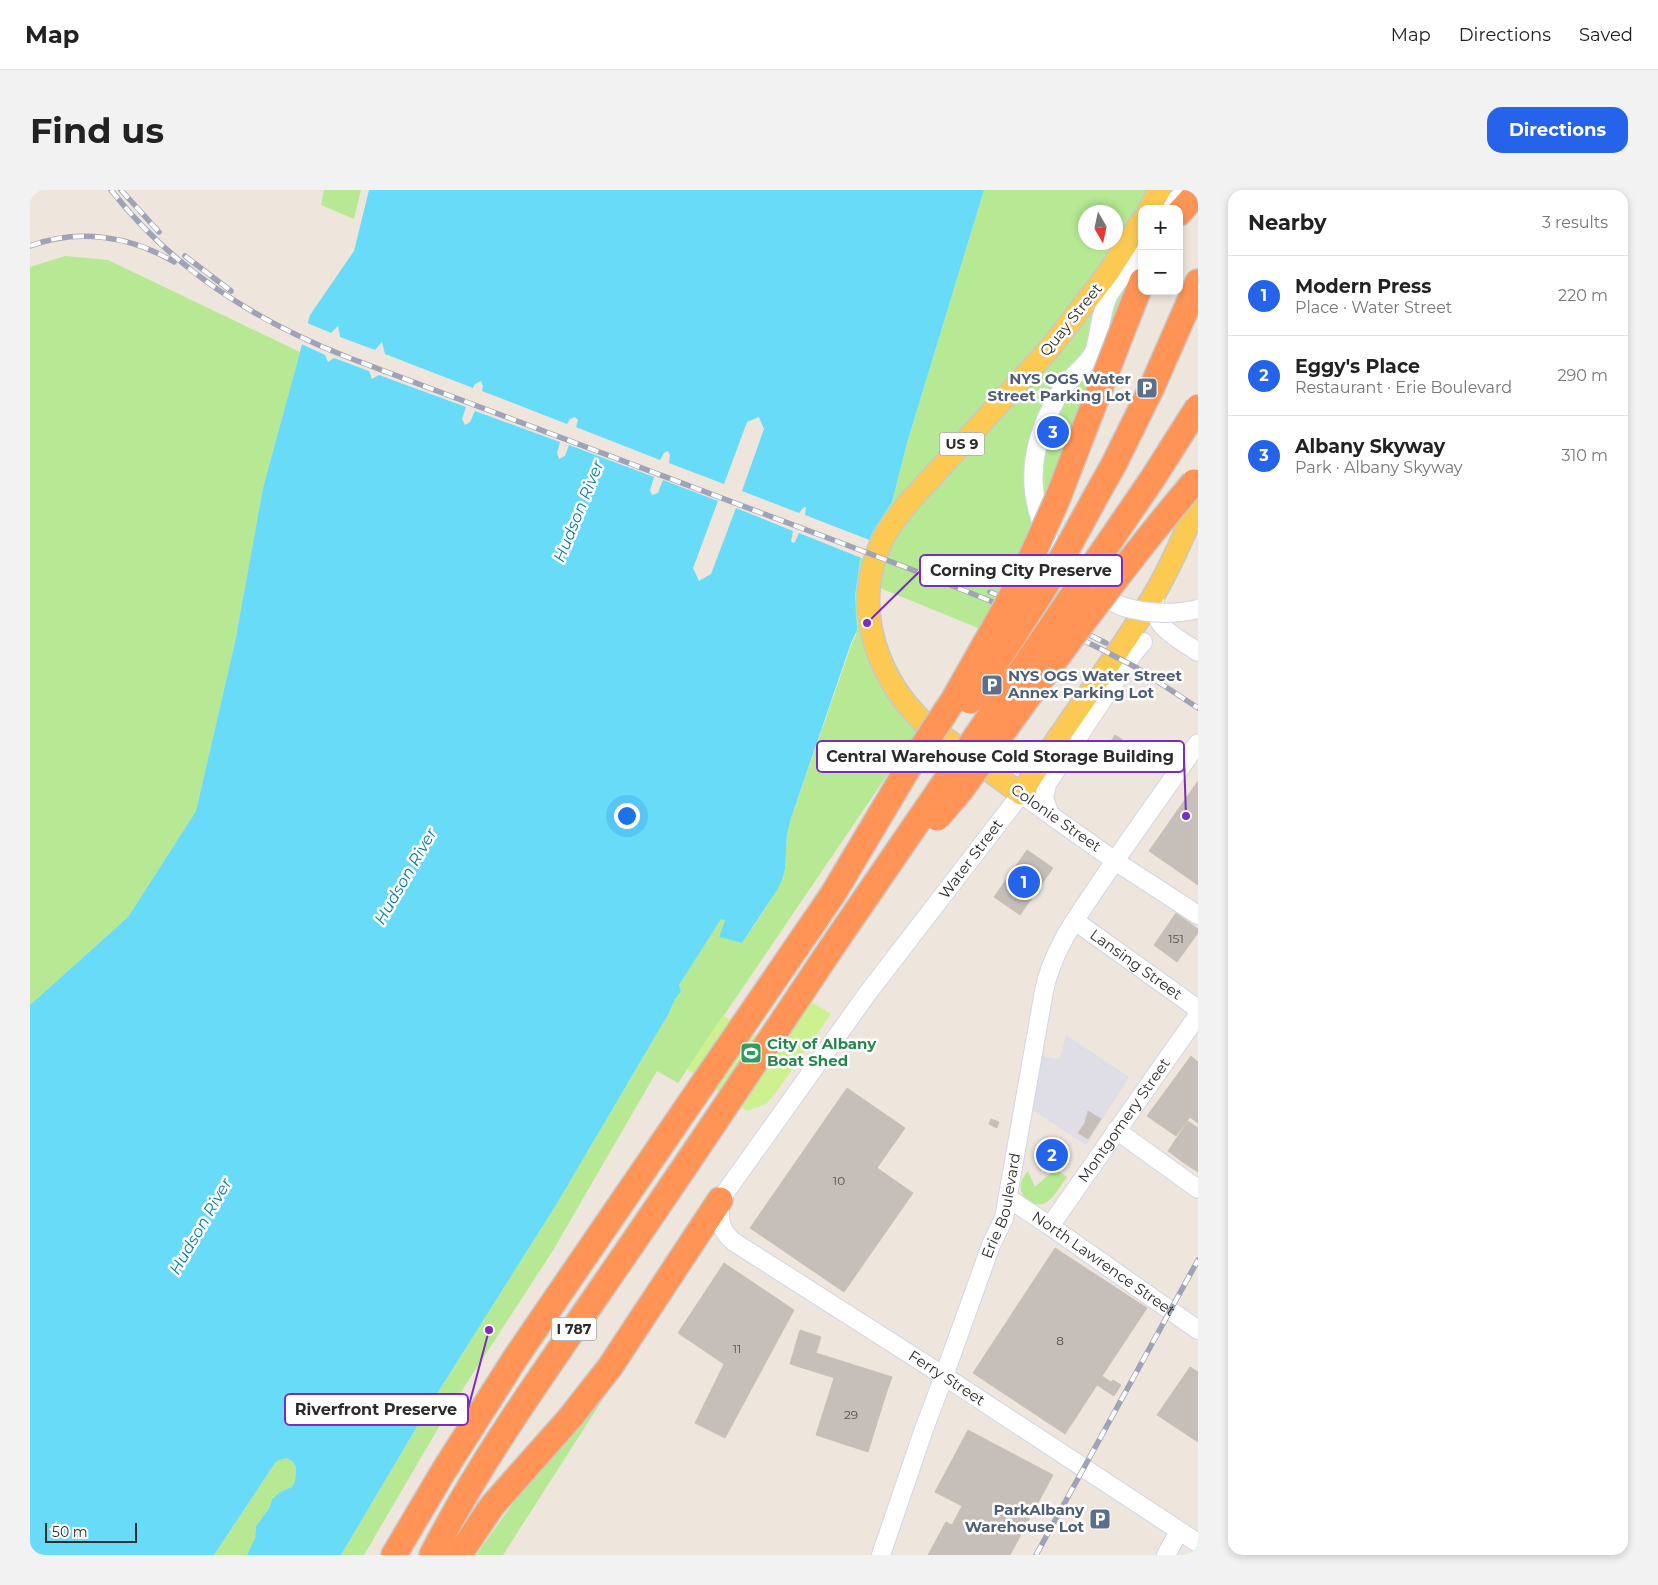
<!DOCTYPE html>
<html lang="en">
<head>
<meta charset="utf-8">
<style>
	body { margin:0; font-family:Montserrat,sans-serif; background:#f2f2f2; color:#222 }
	.controls { position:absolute; right:15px; top:15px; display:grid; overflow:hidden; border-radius:10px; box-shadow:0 2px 8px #0003 }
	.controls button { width:45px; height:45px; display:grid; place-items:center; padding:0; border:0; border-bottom:1px solid #e0e0e0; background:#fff; color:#222; font:25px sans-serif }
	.compass { position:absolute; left:1048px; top:15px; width:45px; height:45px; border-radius:50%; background:#fff; box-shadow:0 2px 8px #0003; rotate:171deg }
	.scale { position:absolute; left:15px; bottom:12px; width:92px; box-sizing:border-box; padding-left:5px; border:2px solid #2b2b2b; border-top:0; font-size:14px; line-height:18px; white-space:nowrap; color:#2b2b2b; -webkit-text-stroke:4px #fff; paint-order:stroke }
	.you { position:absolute; left:596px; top:625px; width:18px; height:18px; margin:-12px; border:4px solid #fff; border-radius:50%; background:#1a73e8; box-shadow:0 0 0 8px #1a73e833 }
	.badge { display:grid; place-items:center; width:32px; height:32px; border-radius:50%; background:#2563eb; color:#fff; font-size:16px; font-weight:700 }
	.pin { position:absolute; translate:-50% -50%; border:2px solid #fff; box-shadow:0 1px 5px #0006 }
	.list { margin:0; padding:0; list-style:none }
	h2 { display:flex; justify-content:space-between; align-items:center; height:65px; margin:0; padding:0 20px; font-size:21px }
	h2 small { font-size:16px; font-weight:400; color:#767676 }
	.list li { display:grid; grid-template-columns:32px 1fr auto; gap:15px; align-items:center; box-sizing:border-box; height:80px; padding:0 20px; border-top:1px solid #e0e0e0 }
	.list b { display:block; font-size:19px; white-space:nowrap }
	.list p { margin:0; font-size:16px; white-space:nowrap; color:#767676 }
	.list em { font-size:16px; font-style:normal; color:#767676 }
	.map { position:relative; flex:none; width:1168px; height:1365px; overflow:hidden; border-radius:15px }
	header { display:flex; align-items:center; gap:30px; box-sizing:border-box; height:70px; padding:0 25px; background:#fff; border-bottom:1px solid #e0e0e0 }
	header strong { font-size:24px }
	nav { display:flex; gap:28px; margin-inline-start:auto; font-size:18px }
	.intro { display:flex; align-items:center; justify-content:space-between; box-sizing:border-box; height:120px; padding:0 30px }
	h1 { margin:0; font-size:35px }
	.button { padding:12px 22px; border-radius:15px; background:#2563eb; color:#fff; font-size:18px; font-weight:700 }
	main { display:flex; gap:30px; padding:0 30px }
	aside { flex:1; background:#fff; border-radius:15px; box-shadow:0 2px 8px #0003 }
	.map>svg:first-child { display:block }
</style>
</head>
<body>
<header>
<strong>Map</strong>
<nav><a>Map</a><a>Directions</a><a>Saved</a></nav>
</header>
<div class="intro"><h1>Find us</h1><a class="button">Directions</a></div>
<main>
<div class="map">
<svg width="1168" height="1365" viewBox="0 0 1168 1365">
	<rect width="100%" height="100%" fill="#eee5dc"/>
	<!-- industrial -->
	<path fill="#dfdde6" d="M 1036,845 L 1099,887 L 1056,955 L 1001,919 L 1012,866 L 1030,869 Z"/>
	<!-- green -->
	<path fill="#b7e994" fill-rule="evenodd" d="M 294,0 L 331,0 L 324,29 L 291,15 Z
		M 954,0 L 1117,0 L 1103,25 L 1112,44 L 1112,84 L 1024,344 C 1030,355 1036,367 1044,377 C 1069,407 1117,414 1154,414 L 1143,431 L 1033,389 L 1016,365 L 1001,347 L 953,440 L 850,398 L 847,427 L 865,481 L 898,525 L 648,893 L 627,881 L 522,1062 L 416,1225 L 334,1365 L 311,1365 L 398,1218 L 526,1015 L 639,823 L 645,809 L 651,801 L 649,795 L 691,728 L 695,730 L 689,747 L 712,753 L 735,719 L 752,690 L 755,679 L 757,644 L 761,628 L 822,453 L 826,445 L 825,406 L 830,370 L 843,341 L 862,312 L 877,253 ZM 1056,22 L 1086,22 L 1086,52 L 1056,52 Z
		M 35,66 L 78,70 L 270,162 L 233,298 L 205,452 L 166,621 L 98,727 L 0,815 L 0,77 Z
		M 1025,979 L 1037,987 C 1031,995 1025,1006 1017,1012 C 1005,1021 978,1003 998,981 L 1005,997 Z
		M 673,1053 L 473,1365 L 446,1365 L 509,1277 L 563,1219 Z
		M 256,1268 L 262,1271 L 266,1277 L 265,1291 L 262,1297 L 250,1302 L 242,1309 L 240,1317 L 226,1336 L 225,1348 L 217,1365 L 184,1365 L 245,1273 L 248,1270 Z"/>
	<!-- pitch -->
	<path fill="#cef18f" d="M 775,808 L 801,824 L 747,901 L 736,914 L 717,921 L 657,879 L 693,825 L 742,856 Z"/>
	<!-- water -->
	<path fill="#67dbf8" d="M 339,0 L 954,0 L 877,253 L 862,312 L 843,341 L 830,370 L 825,406 L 827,440 L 821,453 L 761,628 L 757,644 L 755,679 L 752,690 L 747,700 L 712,753 L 689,747 L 695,730 L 691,729 L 649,795 L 651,801 L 645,809 L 639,823 L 526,1015 L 398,1218 L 311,1365 L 217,1365 L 225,1348 L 226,1336 L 240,1317 L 242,1309 L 250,1302 L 262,1297 L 265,1291 L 266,1277 L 262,1271 L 256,1268 L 249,1270 L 245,1273 L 184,1365 L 0,1365 L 0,815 L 98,727 L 166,621 L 205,452 L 233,298 L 280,125 L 324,61 Z"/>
	<!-- pier -->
	<path fill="#eee5dc" d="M 275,132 L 301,143 L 308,136 L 310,147 L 345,160 L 352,152 L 355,164 L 443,198 L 445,194 L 451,191 L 453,196 L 452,201 L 537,234 L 540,229 L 545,227 L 548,230 L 546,237 L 630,270 L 634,263 L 638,261 L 640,265 L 639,273 L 694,294 L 717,232 L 729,227 L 734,239 L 712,301 L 769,323 L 773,318 L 776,317 L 775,325 L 842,351 L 834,369 L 769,343 L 765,352 L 763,353 L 761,351 L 763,341 L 706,318 L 681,384 L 669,391 L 663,378 L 688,311 L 633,290 L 628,303 L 622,305 L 620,300 L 624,287 L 539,255 L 535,266 L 529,269 L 527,263 L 530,252 L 445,221 L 440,232 L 435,235 L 432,229 L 436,217 L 349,185 L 342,189 L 339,181 L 304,168 L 298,172 L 295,165 L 269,153 Z"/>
	<!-- building -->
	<path fill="#c6bfb9" stroke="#cac1b5" d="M 1085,545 L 1113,563 L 1104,577 L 1076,559 Z
		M 1168,591 L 1168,695 L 1119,661 Z
		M 997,660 L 1023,678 L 990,725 L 964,707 Z
		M 1146,723 L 1168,739 L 1168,743 L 1147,772 L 1124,755 Z
		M 1161,866 L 1168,872 L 1168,893 L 1150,881 Z
		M 1150,881 L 1168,893 L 1168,933 L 1131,907 Z
		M 817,898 L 875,938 L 847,978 L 883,1003 L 814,1102 L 720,1038 Z
		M 1131,907 L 1160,927 L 1146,946 L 1117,926 Z
		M 1058,921 L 1071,929 L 1058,949 L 1048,943 L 1055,933 Z
		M 961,929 L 969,932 L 967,938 L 959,934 Z
		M 1158,931 L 1168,938 L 1168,952 L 1154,973 L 1138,961 Z
		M 1168,952 L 1168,982 L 1154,973 Z
		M 1025,1058 L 1117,1118 L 1072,1186 L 1081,1192 L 1083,1190 L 1091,1195 L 1084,1206 L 1067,1195 L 1035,1244 L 943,1183 Z
		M 694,1073 L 764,1120 L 695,1248 L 665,1233 L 694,1174 L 648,1143 Z
		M 770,1140 L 791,1147 L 786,1163 L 862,1187 L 856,1204 L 760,1174 Z
		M 1160,1177 L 1168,1182 L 1168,1252 L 1127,1225 Z
		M 804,1188 L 856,1204 L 838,1262 L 786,1245 Z
		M 938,1240 L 1023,1285 L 980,1365 L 898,1365 L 916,1332 L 922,1335 L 932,1316 L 905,1302 Z"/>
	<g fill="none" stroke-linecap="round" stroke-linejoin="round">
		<!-- minor casing -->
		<g stroke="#d1d6e5" stroke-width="20">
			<g id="minor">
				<path d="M 1135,19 L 1150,7 L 1155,0"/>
				<path d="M 1125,408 C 1121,438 1147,447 1168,462"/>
				<path d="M 1094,417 C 1080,411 1065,405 1053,396 C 1043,389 1036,378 1029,367 C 999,321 995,273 1019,223 C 1023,215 1027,207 1032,199 C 1041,186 1057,176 1064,162 C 1066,159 1066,154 1067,151 C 1070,137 1072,119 1078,106 C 1087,89 1103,78 1112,60"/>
				<path d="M 1019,622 L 1014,608 L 1017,594 L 1103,464 L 1113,452"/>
				<path id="s1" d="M 1168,725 L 1085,671 L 991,604 L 837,804 L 690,1010 C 689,1027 689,1040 704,1052 L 914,1186 L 1168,1353"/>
				<path id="s2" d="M 1045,731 L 1168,819"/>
				<path d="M 1086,940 L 1168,999"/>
				<path id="s3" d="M 978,1008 L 1020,1036 L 1168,1140"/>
				<path id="s4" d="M 1020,1036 L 1168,825"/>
				<path id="s5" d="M 851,1365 L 894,1239 L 914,1186 L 961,1055 L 974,1028 L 1014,801 C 1023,757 1051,721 1076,684 C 1106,640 1137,597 1168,553"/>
				<path d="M 1136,1365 L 1149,1341"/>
			</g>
		</g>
		<!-- major casing -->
		<g stroke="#c8c8c8" stroke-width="24">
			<path id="major" d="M 1119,19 L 1130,0
				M 1112,30 L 1078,83 L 1020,158 L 880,311 C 871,322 862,332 855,345 C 821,410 843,482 892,531 L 991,604 C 1035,533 1088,468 1129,396 C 1144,369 1156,341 1168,313"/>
		</g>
		<!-- highway casing -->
		<g stroke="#c8c8c8" stroke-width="28">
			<path id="highway" d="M 1149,23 L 1168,2
				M 1095,134 L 1112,91
				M 1083,276 L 1122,197 L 1168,92
				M 364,1365 L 413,1282 L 486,1167 L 803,704
				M 402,1365 C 451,1269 516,1180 576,1092 C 652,982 726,871 800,760
				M 429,1365 L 462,1316 L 540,1228 L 580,1177 L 690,1010"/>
		</g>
		<!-- minor -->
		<use href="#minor" stroke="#fff" stroke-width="18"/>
		<!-- major -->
		<use href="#major" stroke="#fcc953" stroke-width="21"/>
		<!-- highway -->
		<use href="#highway" stroke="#ff9456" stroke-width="25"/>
		<!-- rail casing -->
		<g stroke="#9ea3b7" stroke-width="5.5">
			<path id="rail" d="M 81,0 C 143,79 224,130 317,167 L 875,377 L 1021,435 L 1071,459 L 1107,478 L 1168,518
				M 91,0 L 129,42
				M 0,56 C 48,38 101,46 144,72
				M 155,66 L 201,101
				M 960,402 L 1033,432 L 1076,453
				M 1006,1365 L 1168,1070"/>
		</g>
		<!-- rail -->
		<use href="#rail" stroke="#fff" stroke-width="4" stroke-dasharray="11" stroke-linecap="butt"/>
		<!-- minor-bridge casing -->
		<g stroke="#d1d6e5" stroke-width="20" stroke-linecap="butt">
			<path id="minor-bridge" d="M 1094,417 C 1119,424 1143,425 1168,419"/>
		</g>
		<!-- highway-bridge casing -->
		<g stroke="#c8c8c8" stroke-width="28" stroke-linecap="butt">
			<path id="highway-bridge" d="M 940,511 C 969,468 999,424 1025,380 C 1045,346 1063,310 1083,276
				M 907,628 L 931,600 C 1006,496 1081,390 1164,292
				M 803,704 L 877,580 L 924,509 L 972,424 L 1000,370 L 1027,310 L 1095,134
				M 800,760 L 1123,288 L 1168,217"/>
		</g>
		<!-- minor-bridge -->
		<use href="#minor-bridge" stroke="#fff" stroke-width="18"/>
		<!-- highway-bridge -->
		<use href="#highway-bridge" stroke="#ff9456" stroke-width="25"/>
	</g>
	<!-- icons -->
	<defs>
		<g id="parking-square" transform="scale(1.125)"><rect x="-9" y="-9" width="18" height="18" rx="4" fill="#5c6f8a" stroke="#fff"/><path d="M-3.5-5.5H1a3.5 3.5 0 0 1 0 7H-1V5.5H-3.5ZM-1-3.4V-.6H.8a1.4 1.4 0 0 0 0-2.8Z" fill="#fff"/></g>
		<g id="stadium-square" transform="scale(1.125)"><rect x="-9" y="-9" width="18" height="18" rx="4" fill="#2e9e5b" stroke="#fff"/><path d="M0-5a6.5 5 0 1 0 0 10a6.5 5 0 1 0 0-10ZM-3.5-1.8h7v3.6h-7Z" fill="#fff"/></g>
	</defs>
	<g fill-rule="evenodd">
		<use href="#parking-square" x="1117" y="198"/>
		<use href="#parking-square" x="962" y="495"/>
		<use href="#stadium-square" x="721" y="863"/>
		<use href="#parking-square" x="1070" y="1329"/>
	</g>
	<g text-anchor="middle" stroke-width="5" stroke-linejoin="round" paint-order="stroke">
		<!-- number labels -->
		<g font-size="12" fill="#52504e">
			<text x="1146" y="753">151</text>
			<text x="809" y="995">10</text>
			<text x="1030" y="1155">8</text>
			<text x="707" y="1163">11</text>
			<text x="821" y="1229">29</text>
		</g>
		<!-- shield labels -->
		<g fill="#fff" stroke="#6b6b6b" stroke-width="1">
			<rect x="909.5" y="242.5" width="45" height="23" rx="4"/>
			<rect x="521.5" y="1127.5" width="45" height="23" rx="4"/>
		</g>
		<g font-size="14" font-weight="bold" fill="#2b2b2b">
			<text x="932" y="259">US 9</text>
			<text x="544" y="1144">I 787</text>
		</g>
		<!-- street labels -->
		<g font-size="15" fill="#2b2b2b" stroke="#fff">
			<text transform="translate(1041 130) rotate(-51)" y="5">Quay Street</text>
			<text transform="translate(1026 628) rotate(35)" y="5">Colonie Street</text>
			<text transform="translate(941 669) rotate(-53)" y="5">Water Street</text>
			<text dy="5" stroke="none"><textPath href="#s2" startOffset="75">Lansing Street</textPath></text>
			<text dy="5" stroke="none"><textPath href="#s4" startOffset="129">Montgomery Street</textPath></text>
			<text dy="5" stroke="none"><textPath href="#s5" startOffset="370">Erie Boulevard</textPath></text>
			<text dy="5" stroke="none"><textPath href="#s3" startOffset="116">North Lawrence Street</textPath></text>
			<text dy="5" stroke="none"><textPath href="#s1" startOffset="1019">Ferry Street</textPath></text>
		</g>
		<!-- service labels -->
		<g font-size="15" font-weight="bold" fill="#4e5e75" stroke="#fff" text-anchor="end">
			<text x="1101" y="194">NYS OGS Water<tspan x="1101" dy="17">Street Parking Lot</tspan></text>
			<text x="978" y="491" text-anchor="start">NYS OGS Water Street<tspan x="978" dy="17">Annex Parking Lot</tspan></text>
			<text x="1054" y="1325">ParkAlbany<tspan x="1054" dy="17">Warehouse Lot</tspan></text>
		</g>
		<!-- leisure labels -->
		<g font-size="15" font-weight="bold" fill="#27864d" stroke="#fff" text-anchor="start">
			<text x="737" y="859">City of Albany<tspan x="737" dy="17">Boat Shed</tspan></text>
		</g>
		<!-- water labels -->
		<g font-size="16" font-style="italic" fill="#037aa7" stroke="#fff">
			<text transform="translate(548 321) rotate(-68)" y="6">Hudson River</text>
			<text transform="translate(375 686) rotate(-60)" y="6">Hudson River</text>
			<text transform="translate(170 1036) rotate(-60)" y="6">Hudson River</text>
		</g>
	</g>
	<!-- callouts -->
	<path fill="none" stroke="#7b2cbf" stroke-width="2" d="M837 433L890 381M1156 626L1154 567M459 1140L438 1219"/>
	<g fill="#7b2cbf" stroke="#fff" stroke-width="2">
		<circle cx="837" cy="433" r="5"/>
		<circle cx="1156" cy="626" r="5"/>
		<circle cx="459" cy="1140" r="5"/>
	</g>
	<g fill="#fff" stroke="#7b2cbf" stroke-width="2">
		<rect x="890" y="365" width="202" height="31" rx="5"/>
		<rect x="787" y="551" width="367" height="31" rx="5"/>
		<rect x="255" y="1204" width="183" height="31" rx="5"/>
	</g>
	<g font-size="16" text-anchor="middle" font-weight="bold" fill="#2b2b2b">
		<text x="991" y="386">Corning City Preserve</text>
		<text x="970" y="572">Central Warehouse Cold Storage Building</text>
		<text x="346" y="1225">Riverfront Preserve</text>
	</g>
</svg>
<div class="controls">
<button>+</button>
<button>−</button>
</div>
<svg class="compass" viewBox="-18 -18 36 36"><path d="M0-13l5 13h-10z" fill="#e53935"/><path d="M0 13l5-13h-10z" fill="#767676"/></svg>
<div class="scale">50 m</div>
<div class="you"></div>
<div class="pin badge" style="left:994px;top:692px">1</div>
<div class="pin badge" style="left:1022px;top:965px">2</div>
<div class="pin badge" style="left:1023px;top:242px">3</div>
</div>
<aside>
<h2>Nearby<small>3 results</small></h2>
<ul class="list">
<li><span class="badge">1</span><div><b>Modern Press</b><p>Place · Water Street</p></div><em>220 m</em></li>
<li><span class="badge">2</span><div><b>Eggy's Place</b><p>Restaurant · Erie Boulevard</p></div><em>290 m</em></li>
<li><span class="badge">3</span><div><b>Albany Skyway</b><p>Park · Albany Skyway</p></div><em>310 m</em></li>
</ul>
</aside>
</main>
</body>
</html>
